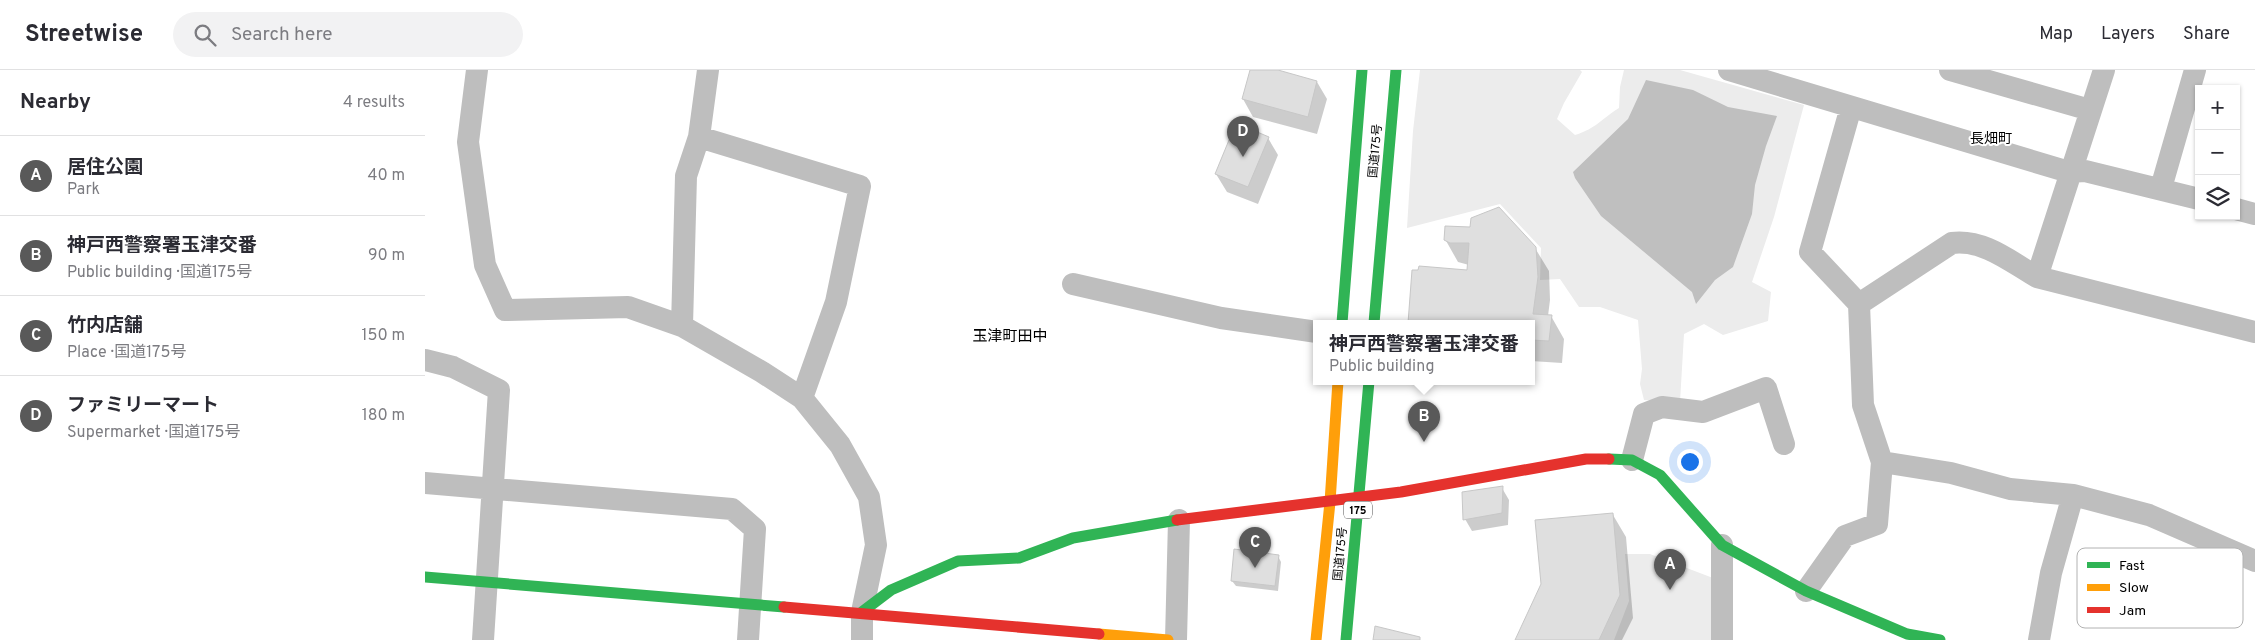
<!DOCTYPE html>
<html lang="en">
<head>
<meta charset="utf-8">
<style>
	body { margin:0; font-family:Overpass,"Noto Sans JP",sans-serif; background:#f2f2f3; color:#2b2b33 }
	.controls { position:absolute; right:15px; top:15px; display:grid; overflow:hidden; border-radius:0px; box-shadow:0 1px 4px #0004 }
	.controls button { width:45px; height:45px; display:grid; place-items:center; padding:0; border:0; border-bottom:1px solid #e1e1e2; background:#fff; color:#2b2b33; font:25px sans-serif }
	.you { position:absolute; left:1264px; top:391px; width:18px; height:18px; margin:-12px; border:4px solid #fff; border-radius:50%; background:#1a73e8; box-shadow:0 0 0 8px #1a73e833 }
	.badge { display:grid; place-items:center; width:32px; height:32px; border-radius:50%; background:#595959; color:#fff; font-size:16px; font-weight:700 }
	.pin { position:absolute; translate:-50% -41px; filter:drop-shadow(0 1px 2px #0008) }
	.pin::after { content:''; position:absolute; top:26px; width:18px; height:15px; background:inherit; clip-path:polygon(0 0,100% 0,50% 100%) }
	.popup { position:absolute; left:888px; top:250px; width:222px; height:65px; box-sizing:border-box; display:grid; place-content:center; border-radius:0px; background:#fff; filter:drop-shadow(0 1px 4px #0005); font-size:16px; white-space:nowrap; color:#7c7c81 }
	.popup b { font-size:19px; color:#2b2b33 }
	.popup::after { content:''; position:absolute; left:50%; top:100%; margin-left:-10px; border:10px solid transparent; border-top-color:#fff }
	.list { margin:0; padding:0; list-style:none }
	h2 { display:flex; justify-content:space-between; align-items:center; height:65px; margin:0; padding:0 20px; font-size:21px }
	h2 small { font-size:16px; font-weight:400; color:#7c7c81 }
	.list li { display:grid; grid-template-columns:32px 1fr auto; gap:15px; align-items:center; box-sizing:border-box; height:80px; padding:0 20px; border-top:1px solid #e1e1e2 }
	.list b { display:block; font-size:19px; white-space:nowrap }
	.list p { margin:0; font-size:16px; white-space:nowrap; color:#7c7c81 }
	.list em { font-size:16px; font-style:normal; color:#7c7c81 }
	.icon { flex:none; width:28px; height:28px; fill:none; stroke:currentColor; stroke-width:2; stroke-linecap:round; stroke-linejoin:round }
	.map { position:relative; flex:none; width:1830px; height:570px; overflow:hidden }
	header { display:flex; align-items:center; gap:30px; box-sizing:border-box; height:70px; padding:0 25px; background:#fff; border-bottom:1px solid #e1e1e2 }
	header strong { font-size:24px }
	nav { display:flex; gap:28px; margin-inline-start:auto; font-size:18px }
	.search { width:350px; height:45px; background:#f2f2f3; display:flex; align-items:center; gap:12px; box-sizing:border-box; padding:0 18px; border-radius:28px; color:#7c7c81; font-size:19px }
	main { display:flex }
	aside { flex:1; background:#fff }
	.map>svg:first-child { display:block }
</style>
</head>
<body>
<header>
<strong>Streetwise</strong>
<div class="search"><svg class="icon" aria-label="search" viewBox="0 0 24 24"><circle cx="10" cy="10" r="6"/><path d="M15 15l6 6"/></svg>Search here</div>
<nav><a>Map</a><a>Layers</a><a>Share</a></nav>
</header>
<main>
<aside>
<h2>Nearby<small>4 results</small></h2>
<ul class="list">
<li><span class="badge">A</span><div><b>居住公園</b><p>Park</p></div><em>40 m</em></li>
<li><span class="badge">B</span><div><b>神戸西警察署玉津交番</b><p>Public building · 国道175号</p></div><em>90 m</em></li>
<li><span class="badge">C</span><div><b>竹内店舗</b><p>Place · 国道175号</p></div><em>150 m</em></li>
<li><span class="badge">D</span><div><b>ファミリーマート</b><p>Supermarket · 国道175号</p></div><em>180 m</em></li>
</ul>
</aside>
<div class="map">
<svg width="1830" height="570" viewBox="0 0 1830 570">
	<rect width="100%" height="100%" fill="#fff"/>
	<!-- green -->
	<path fill="#ececec" d="M 995,0 L 1155,0 L 1157,2 L 1139,33 L 1132,49 L 1150,65 C 1172,58 1176,49 1194,38 L 1195,17 L 1199,0 L 1255,0 L 1379,35 L 1349,147 L 1327,212 L 1346,222 L 1343,251 L 1298,265 L 1279,254 L 1259,264 L 1255,332 L 1219,330 L 1215,314 L 1217,299 L 1213,250 L 1175,237 L 1154,237 L 1135,209 L 1115,210 L 1116,178 L 1075,134 L 982,158 L 988,61 Z
		M 1200,484 L 1225,484 L 1288,508 L 1287,570 L 1189,570 L 1204,531 Z"/>
	<!-- water -->
	<path fill="#bfbfbf" d="M 1221,10 L 1268,20 L 1303,37 L 1352,46 L 1341,76 L 1330,115 L 1327,144 L 1308,197 L 1290,210 L 1271,234 L 1267,222 L 1176,146 L 1150,108 L 1148,102 L 1203,49 Z"/>
	<!-- shadow -->
	<path fill="#0003" d="M 826,0 L 848,0 L 892,12 L 902,29 L 892,64 L 828,47 L 818,29 Z
		M 843,68 L 853,85 L 833,134 L 802,122 L 791,104 Z
		M 1020,169 L 1110,178 L 1124,201 L 1125,230 L 1123,246 L 1126,246 L 1139,269 L 1137,293 L 1106,291 L 1106,253 L 984,253 L 988,201 L 1043,201 L 1044,195 L 1033,192 Z
		M 1077,418 L 1084,430 L 1083,455 L 1047,461 L 1040,449 Z
		M 1188,445 L 1201,467 L 1208,548 L 1197,570 L 1091,570 Z
		M 853,486 L 856,492 L 853,521 L 811,516 L 807,511 Z"/>
	<!-- building -->
	<path fill="#dfdfdf" stroke="#c7c7c7" d="M 825,0 L 853,0 L 892,11 L 883,47 L 817,29 Z
		M 811,53 L 844,67 L 823,117 L 790,104 Z
		M 1074,137 L 1111,177 L 1113,207 L 1108,244 L 1127,245 L 1124,271 L 1106,270 L 1106,253 L 983,253 L 987,200 L 993,200 L 994,196 L 1042,200 L 1044,173 L 1025,173 L 1019,170 L 1020,156 L 1045,157 L 1046,148 Z
		M 1078,416 L 1077,443 L 1038,450 L 1037,422 Z
		M 1188,443 L 1195,525 L 1174,570 L 1090,570 L 1116,514 L 1110,450 Z
		M 809,479 L 854,485 L 850,516 L 806,511 Z
		M 950,556 L 995,567 L 995,570 L 948,570 Z"/>
	<g fill="none" stroke-linecap="round" stroke-linejoin="round">
		<!-- street -->
		<path stroke="#bebebe" stroke-width="22" d="M 52,0 L 43,72 L 60,195 L 80,240 L 203,237 L 257,256 L 337,302 L 377,328 L 415,375 L 444,427 L 451,475 L 437,542 L 437,570
			M 1304,0 L 1644,102 L 1660,101 L 1774,129
			M 1525,0 L 1665,40
			M 1679,0 L 1612,207 L 1830,262
			M 1426,37 L 1385,182 L 1434,234 L 1527,173 C 1559,169 1586,192 1612,207
			M 274,67 L 435,116 L 411,232 L 377,328
			M 1736,118 L 1770,0
			M 1811,139 L 1830,144
			M 648,214 L 796,248 L 892,262
			M 257,256 L 261,106 L 274,67 L 283,0
			M 0,290 L 28,297 L 74,320 L 58,570
			M 1207,390 L 1219,344 L 1237,337 L 1278,342 L 1341,318 L 1359,374
			M 1457,392 L 1526,403 L 1585,419 L 1648,425 L 1724,445 L 1830,491
			M 0,413 L 307,439 L 330,459 L 323,570
			M 1297,475 L 1297,570
			M 1381,521 L 1420,466 L 1452,454 L 1457,392 L 1438,335 L 1434,234
			M 751,570 L 754,450
			M 1614,570 L 1626,503 L 1648,425"/>
		<!-- fast -->
		<path stroke="#30b455" stroke-width="11" d="M 917,253 L 937,0
			M 949,253 L 971,0
			M 1184,389 L 1207,390 L 1235,405 L 1297,475 L 1381,521 L 1482,564 L 1515,570
			M 0,507 L 359,537
			M 437,542 L 466,520 L 533,491 L 594,488 L 648,468 L 752,450
			M 921,570 L 944,311"/>
		<!-- slow -->
		<path stroke="#ff9f0a" stroke-width="11" d="M 674,564 L 743,570
			M 891,570 L 905,432 L 913,311"/>
		<!-- jam -->
		<path stroke="#e5322d" stroke-width="11" d="M 752,450 L 976,422 L 1161,389 L 1184,389
			M 359,537 L 674,564"/>
	</g>
	<g text-anchor="middle" stroke-width="4" stroke-linejoin="round" paint-order="stroke">
		<!-- shield labels -->
		<rect fill="#fff" stroke="#4c4c4c" stroke-width="1" x="919" y="431.5" width="28" height="17" rx="4"/>
		<g font-size="11" font-weight="bold" fill="#000">
			<text x="933" y="444">175</text>
		</g>
		<!-- street labels -->
		<g font-size="12" fill="#000" stroke="#fff">
			<text transform="translate(950 81) rotate(-85)" y="4">国道175号</text>
			<text transform="translate(915 484) rotate(-85)" y="4">国道175号</text>
		</g>
		<!-- neighbourhood labels -->
		<g font-size="14" fill="#000" stroke="#fff">
			<text x="1566" y="73">長畑町</text>
		</g>
		<!-- quarter labels -->
		<g font-size="15" fill="#000" stroke="#fff">
			<text x="585" y="271">玉津町田中</text>
		</g>
	</g>
	<!-- legend -->
	<rect x="1652" y="478" width="166" height="80" rx="8" fill="#fff" stroke="#b2b2b2" stroke-width="1"/>
	<rect x="1662" y="492" width="23" height="6" fill="#30b455"/>
	<rect x="1662" y="514" width="23" height="7" fill="#ff9f0a"/>
	<rect x="1662" y="537" width="23" height="6" fill="#e5322d"/>
	<g font-size="14" fill="#000">
		<text x="1694" y="500">Fast</text>
		<text x="1694" y="522">Slow</text>
		<text x="1694" y="545">Jam</text>
	</g>
</svg>
<div class="controls">
<button>+</button>
<button>−</button>
<button><svg class="icon" aria-label="layers" viewBox="0 0 24 24"><path d="M12 4l9 5-9 5-9-5zM3 14l9 5 9-5"/></svg></button>
</div>
<div class="you"></div>
<div class="pin badge" style="left:1245px;top:520px">A</div>
<div class="pin badge" style="left:999px;top:372px">B</div>
<div class="popup"><b>神戸西警察署玉津交番</b>Public building</div>
<div class="pin badge" style="left:830px;top:498px">C</div>
<div class="pin badge" style="left:818px;top:87px">D</div>
</div>
</main>
</body>
</html>
